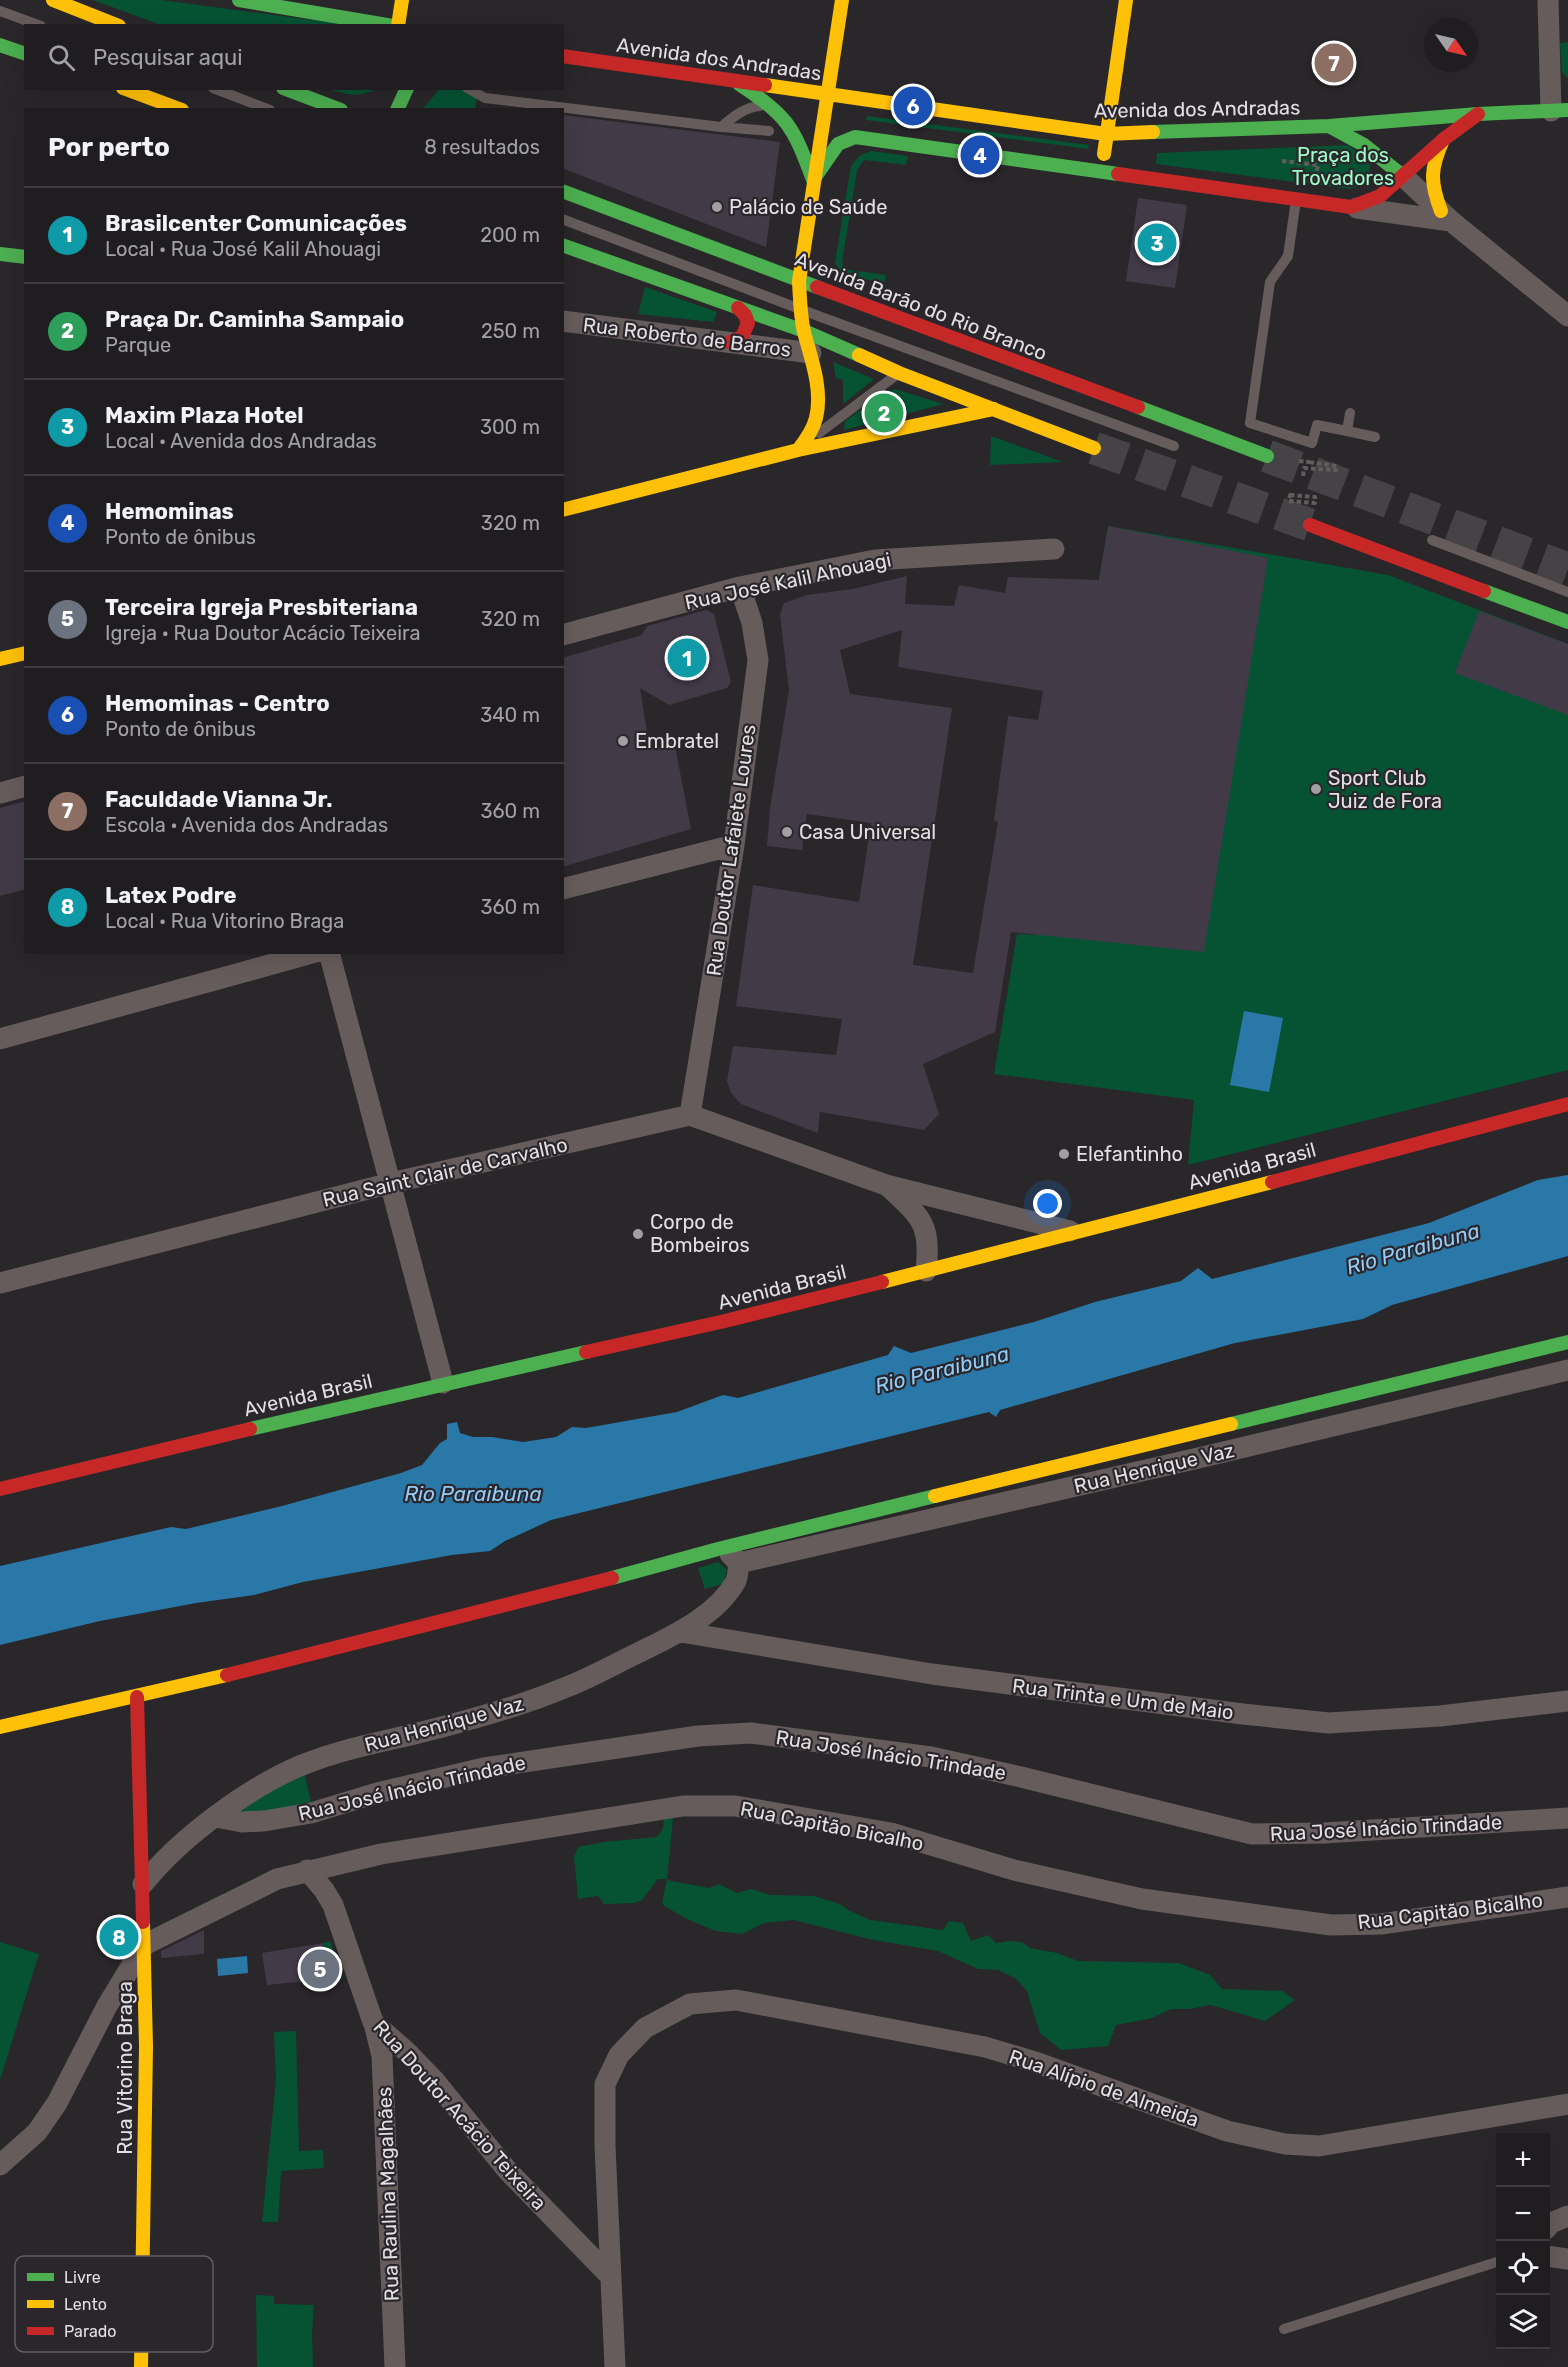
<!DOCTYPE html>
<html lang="pt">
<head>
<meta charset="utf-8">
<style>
	body { margin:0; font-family:Rubik,sans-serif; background:#272629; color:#f1f3f6 }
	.controls { position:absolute; right:18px; bottom:18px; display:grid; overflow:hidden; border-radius:0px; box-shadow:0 6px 24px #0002 }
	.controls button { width:54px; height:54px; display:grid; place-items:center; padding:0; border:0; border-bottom:2px solid #3c3b3e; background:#1f1d20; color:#f1f3f6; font:30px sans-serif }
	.compass { position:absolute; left:1424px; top:18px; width:54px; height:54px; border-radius:50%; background:#1f1d20; box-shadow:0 6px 24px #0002; rotate:124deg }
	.you { position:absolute; left:1048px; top:1204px; width:21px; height:21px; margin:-15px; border:4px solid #fff; border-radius:50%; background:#1a73e8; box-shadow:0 0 0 9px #1a73e833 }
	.badge { display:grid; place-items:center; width:39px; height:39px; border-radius:50%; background:#2563eb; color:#fff; font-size:20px; font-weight:700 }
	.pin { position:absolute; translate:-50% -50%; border:3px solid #fff; box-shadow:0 2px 6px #0006 }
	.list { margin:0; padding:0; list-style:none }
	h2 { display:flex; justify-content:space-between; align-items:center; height:78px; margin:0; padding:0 24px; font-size:26px }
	h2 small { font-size:20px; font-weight:400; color:#a1a2a5 }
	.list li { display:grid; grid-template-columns:39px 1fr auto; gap:18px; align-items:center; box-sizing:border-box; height:96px; padding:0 24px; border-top:2px solid #3c3b3e }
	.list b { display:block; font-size:22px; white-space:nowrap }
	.list p { margin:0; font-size:20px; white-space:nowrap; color:#a1a2a5 }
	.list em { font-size:20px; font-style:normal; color:#a1a2a5 }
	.icon { flex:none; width:33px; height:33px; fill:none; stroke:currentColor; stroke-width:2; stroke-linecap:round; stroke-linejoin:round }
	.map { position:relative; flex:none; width:1568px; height:2367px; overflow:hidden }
	.search { position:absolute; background:#1f1d20; box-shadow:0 6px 24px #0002; left:24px; top:24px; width:540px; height:66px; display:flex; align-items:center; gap:15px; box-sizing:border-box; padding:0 21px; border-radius:0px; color:#a1a2a5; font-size:22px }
	.panel { position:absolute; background:#1f1d20; box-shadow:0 6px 24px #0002; left:24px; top:108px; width:540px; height:846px; border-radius:0px }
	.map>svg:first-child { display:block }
</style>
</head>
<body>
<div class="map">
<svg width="1568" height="2367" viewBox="0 0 1568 2367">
	<rect width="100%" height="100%" fill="#29272a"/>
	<!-- green -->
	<path fill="#065334" d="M 93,0 L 161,0 L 349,25 L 161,25 Z
		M 1568,42 L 1568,78 L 1562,72 L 1560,43 Z
		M 328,89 L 377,89 C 356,98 349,95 328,89 Z
		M 440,89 L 461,89 L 477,98 L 475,109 L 421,110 Z
		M 867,116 L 1089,145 L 1088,149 L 866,120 Z
		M 1349,145 L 1370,165 L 1369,178 L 1361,185 L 1349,189 L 1156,164 L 1157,153 Z
		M 871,151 L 908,156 L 906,165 L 864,160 L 857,170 L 842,262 L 844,269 L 886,275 L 885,282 L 845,277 L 835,263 L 851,166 L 859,156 Z
		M 645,287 L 717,312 L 713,322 L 638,314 Z
		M 833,362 L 874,379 L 843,404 L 843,380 L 836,378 Z
		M 895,389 L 944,404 L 844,430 L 845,421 L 883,394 Z
		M 991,436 L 1063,462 L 990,465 Z
		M 1108,526 L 1388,575 L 1568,644 L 1568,1070 L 1188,1165 L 1194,1100 L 994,1074 L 1017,934 L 1038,935 Z
		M 718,1562 L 727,1570 L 723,1584 L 705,1589 L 698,1568 Z
		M 304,1771 L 312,1807 L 223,1815 Z
		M 670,1815 L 673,1819 L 667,1879 L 671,1881 L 709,1888 L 719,1884 L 737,1893 L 751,1889 L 770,1895 L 814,1896 L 840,1904 L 848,1910 L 870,1920 L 943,1930 L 949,1921 L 963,1923 L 971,1941 L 988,1935 L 996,1943 L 1009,1941 L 1022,1942 L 1030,1948 L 1057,1953 L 1078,1961 L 1179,1963 L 1210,1975 L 1222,1989 L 1282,1991 L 1295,2000 L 1265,2021 L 1211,2005 L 1189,2009 L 1171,2009 L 1152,2018 L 1116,2025 L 1108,2046 L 1061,2050 L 1040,2033 L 1027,1991 L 1015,1978 L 998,1970 L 978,1969 L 938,1951 L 869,1939 L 794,1920 L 764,1923 L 742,1934 L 716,1931 L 689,1920 L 664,1906 L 662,1902 L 667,1879 L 658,1879 L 642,1900 L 635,1903 L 604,1904 L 598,1896 L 578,1899 L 574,1857 L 578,1847 L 604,1842 L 657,1837 L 663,1828 L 664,1816 Z
		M 330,1941 L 343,1978 L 327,1979 L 323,1943 Z
		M 0,1942 L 39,1954 L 0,2080 Z
		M 296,2031 L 299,2151 L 323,2150 L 324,2168 L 281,2171 L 278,2222 L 262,2222 L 276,2080 L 274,2032 Z
		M 256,2295 L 274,2296 L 274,2304 L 314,2305 L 312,2332 L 313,2367 L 257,2367 Z"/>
	<!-- water -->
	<path fill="#2a78a8" d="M 1244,1011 L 1283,1018 L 1269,1092 L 1230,1085 Z
		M 1568,1175 L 1568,1256 L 1392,1305 L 1363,1319 L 1235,1343 L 1000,1410 L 996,1417 L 989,1412 L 551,1520 L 505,1541 L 490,1551 L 452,1555 L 303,1582 L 254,1595 L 196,1603 L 100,1621 L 0,1645 L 0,1566 L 171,1527 L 186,1529 L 282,1506 L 401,1473 L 422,1465 L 440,1443 L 447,1439 L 447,1424 L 457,1422 L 460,1433 L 473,1437 L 492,1437 L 523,1442 L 556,1437 L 572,1427 L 586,1428 L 677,1412 L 723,1395 L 738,1398 L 888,1355 L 894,1346 L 911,1353 L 1034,1322 L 1095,1302 L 1181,1281 L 1198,1268 L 1212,1279 L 1429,1223 L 1538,1180 Z
		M 247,1956 L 248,1973 L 218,1976 L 217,1959 Z"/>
	<!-- building -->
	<path fill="#433a48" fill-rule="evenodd" d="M 562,115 L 780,142 L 766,247 L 562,168 Z
		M 1138,198 L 1187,205 L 1175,288 L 1126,281 Z
		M 1108,526 L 1268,558 L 1204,952 L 1011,932 L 995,1032 L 923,1064 L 939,1114 L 924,1130 L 820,1112 L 818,1133 L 741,1104 L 731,1093 L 727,1081 L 733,1046 L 836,1055 L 842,1019 L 736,1006 L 753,885 L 859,902 L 871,823 L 807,814 L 802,850 L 767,846 L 770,808 L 789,690 L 780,615 L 784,603 L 807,595 L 853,589 L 907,576 L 905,604 L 954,606 L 959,585 L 1005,593 L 1008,577 L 1099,580 ZM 902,630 L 898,667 L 1043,691 L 1038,720 L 1008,716 L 994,821 L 998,822 L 973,973 L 913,965 L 952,708 L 850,694 L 840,650 Z
		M 706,610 L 714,614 L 731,682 L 727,688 L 669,705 L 640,688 L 649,745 L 673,736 L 691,829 L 562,867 L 562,658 L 642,635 L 647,626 Z
		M 1479,611 L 1568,644 L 1568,715 L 1455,673 Z
		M 26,801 L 26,889 L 0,896 L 0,808 Z
		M 204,1930 L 204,1954 L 161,1958 L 161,1951 Z
		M 323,1943 L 327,1979 L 267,1985 L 262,1953 Z"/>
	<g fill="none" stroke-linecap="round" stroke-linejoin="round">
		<!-- primary-tunnel -->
		<path stroke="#454346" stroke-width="33" stroke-dasharray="33 16" stroke-linecap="butt" d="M 1094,448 L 1310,525
			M 1267,456 L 1568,569"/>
		<!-- path -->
		<path stroke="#635c5d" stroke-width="4" stroke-dasharray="4.5 3" stroke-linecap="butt" d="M 1282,161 L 1318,165 L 1315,178
			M 1299,461 L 1308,462 L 1308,460
			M 1303,476 L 1304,468 L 1336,470 L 1337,466 L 1308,462
			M 1290,495 L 1315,497 L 1315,503 L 1289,501 Z"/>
		<!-- lane -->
		<path stroke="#665c5c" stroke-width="10" d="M 0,11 L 41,26
			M 213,88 L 270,110
			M 467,88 L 485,98 L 721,127 C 733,117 745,107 760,106
			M 721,127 L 769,131
			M 1296,200 L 1288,256 L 1270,282 L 1250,423 L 1312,443 L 1317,425 L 1347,431 L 1350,413
			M 562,219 L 821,317 L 1174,446
			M 1347,431 L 1375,437
			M 819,433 L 895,376
			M 1432,540 L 1568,592
			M 1284,2329 L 1500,2261"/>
		<!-- street -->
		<path stroke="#665c5c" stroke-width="21" d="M 1548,0 L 1551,111
			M 1403,176 L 1451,221 L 1568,316
			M 1357,208 L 1451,221
			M 562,321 L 811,353
			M 562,635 L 740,587 L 875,560 L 1054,549
			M 0,793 L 26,786
			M 562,889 L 734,845
			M 329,952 L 443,1383
			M 0,1039 L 316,952
			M 690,1115 L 734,845 L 758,660 L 752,623 L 740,587
			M 889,1187 C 922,1218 931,1224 926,1271
			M 0,1283 L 391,1183 L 690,1115 L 886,1185 L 1070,1231
			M 739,1563 L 1207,1456 L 1568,1370
			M 681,1632 L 932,1674 L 1243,1714 L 1329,1723 L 1440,1716 L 1568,1701
			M 216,1817 L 242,1822 L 264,1821 L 311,1813 L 377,1793 L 484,1768 L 698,1736 L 751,1733 L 931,1757 L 1021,1777 L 1252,1834 L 1324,1833 L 1568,1818
			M 307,1870 L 324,1890 L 333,1905 L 373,2022 L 407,2052 L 435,2081 L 507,2170 L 611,2277
			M 143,1884 C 180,1838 247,1788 302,1765 C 346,1747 393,1740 438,1728 C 481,1717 523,1705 564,1688 C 591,1678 616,1663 642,1651 C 676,1634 717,1615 736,1581 C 738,1576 738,1568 739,1563 L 730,1554
			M 374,2023 L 382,2056 L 395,2367
			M 0,2165 L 37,2132 L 57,2103 L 107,2006 L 144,1945 L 277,1879 L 381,1854 L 683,1806 L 735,1806 L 891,1833 L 1014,1870 L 1142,1899 L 1331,1925 L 1381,1924 L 1568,1897
			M 1546,2229 L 1551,2223 L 1568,2216
			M 1546,2256 L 1568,2259
			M 615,2367 L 605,2146 L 605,2084 L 619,2055 L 645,2028 L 690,2004 L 736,2000 L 985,2047 L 1035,2062 L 1227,2131 L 1285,2144 L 1319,2146 L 1568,2104"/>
		<!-- fast -->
		<path stroke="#4caf50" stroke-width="14" d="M 239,0 L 393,26
			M 0,45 L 26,54
			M 739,84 C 787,116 792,124 812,177
			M 283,88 L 341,110
			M 397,110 L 407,88
			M 1329,126 L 1364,145 L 1403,176
			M 1153,132 L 1329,126 L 1478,114 L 1568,110
			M 813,180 L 838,144 L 855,137 L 1118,174
			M 562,191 L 817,287
			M 562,245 L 804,331 L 859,355
			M 0,254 L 26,257
			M 1138,407 L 1267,456
			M 1484,591 L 1568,622
			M 1231,1424 L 1568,1342
			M 250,1429 L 586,1352
			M 612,1578 L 718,1549 L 935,1496"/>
		<!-- slow -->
		<path stroke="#ffc107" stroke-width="14" d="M 53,0 L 119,26
			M 398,26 L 402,0
			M 765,85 L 1106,134 L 1153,132
			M 123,88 L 182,110
			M 1104,154 L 1126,0
			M 1441,211 C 1430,182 1430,169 1443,140
			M 859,355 L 899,373 L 1094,448
			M 798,450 C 806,440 813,430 816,418 C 823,390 811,358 804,332 C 800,315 800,298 799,281 L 842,0
			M 562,510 L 798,450 L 994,409
			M 0,659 L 26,653
			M 882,1282 L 1272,1182
			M 935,1496 L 1231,1424
			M 0,1727 L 227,1675
			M 141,2367 L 146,2046 L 143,1922"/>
		<!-- jam -->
		<path stroke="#c62828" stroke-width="14" d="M 562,56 L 765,85
			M 1118,174 L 1351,207 L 1380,196 L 1444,139 L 1478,114
			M 817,287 L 1138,407
			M 730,342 L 742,337 L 748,323 L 745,315 L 738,308
			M 1310,525 L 1484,591
			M 1272,1182 L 1568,1104
			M 586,1352 L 725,1321 L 882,1282
			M 0,1489 L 250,1429
			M 227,1675 L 612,1578
			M 137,1697 L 143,1922"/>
	</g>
	<!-- markers -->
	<g fill="#a19fa2" stroke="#2a262b" stroke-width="2">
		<circle cx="717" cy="207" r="6"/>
		<circle cx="623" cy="741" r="6"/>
		<circle cx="1316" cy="789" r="6"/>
		<circle cx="787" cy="832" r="6"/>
		<circle cx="1064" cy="1154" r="6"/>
		<circle cx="638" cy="1234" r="6"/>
	</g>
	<g text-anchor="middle" stroke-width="4.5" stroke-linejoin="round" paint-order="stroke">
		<!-- street labels -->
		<g font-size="20" fill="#e2e0e3" stroke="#2a262b">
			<text transform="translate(719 59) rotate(8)" y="7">Avenida dos Andradas</text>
			<text transform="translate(1197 109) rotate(-1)" y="7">Avenida dos Andradas</text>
			<text transform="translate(921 306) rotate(21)" y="7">Avenida Barão do Rio Branco</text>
			<text transform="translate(687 337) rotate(7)" y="7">Rua Roberto de Barros</text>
			<text transform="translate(788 581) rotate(-12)" y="7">Rua José Kalil Ahouagi</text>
			<text transform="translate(731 850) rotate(-82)" y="7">Rua Doutor Lafaiete Loures</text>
			<text transform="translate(1252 1166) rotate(-15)" y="7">Avenida Brasil</text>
			<text transform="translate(445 1172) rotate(-13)" y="7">Rua Saint Clair de Carvalho</text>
			<text transform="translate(782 1287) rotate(-14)" y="7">Avenida Brasil</text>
			<text transform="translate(308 1395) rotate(-13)" y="7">Avenida Brasil</text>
			<text transform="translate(1154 1468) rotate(-13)" y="7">Rua Henrique Vaz</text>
			<text transform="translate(1123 1699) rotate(7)" y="7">Rua Trinta e Um de Maio</text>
			<text transform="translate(444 1724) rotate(-15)" y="7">Rua Henrique Vaz</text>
			<text transform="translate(891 1755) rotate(9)" y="7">Rua José Inácio Trindade</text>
			<text transform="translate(412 1788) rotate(-13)" y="7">Rua José Inácio Trindade</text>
			<text transform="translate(832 1826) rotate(11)" y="7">Rua Capitão Bicalho</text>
			<text transform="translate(1386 1828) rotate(-3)" y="7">Rua José Inácio Trindade</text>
			<text transform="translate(1450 1911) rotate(-7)" y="7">Rua Capitão Bicalho</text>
			<text transform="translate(125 2068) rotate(-90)" y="7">Rua Vitorino Braga</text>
			<text transform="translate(1104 2088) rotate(19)" y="7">Rua Alípio de Almeida</text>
			<text transform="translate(460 2115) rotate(48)" y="7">Rua Doutor Acácio Teixeira</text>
			<text transform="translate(388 2194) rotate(-92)" y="7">Rua Raulina Magalhães</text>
		</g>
		<!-- park labels -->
		<g font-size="20" fill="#a0fcc7" stroke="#2a262b">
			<text x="1343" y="162">Praça dos<tspan x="1343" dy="23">Trovadores</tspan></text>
		</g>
		<!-- poi labels -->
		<g font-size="20" fill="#e2e0e3" stroke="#2a262b" text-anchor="start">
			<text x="729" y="214">Palácio de Saúde</text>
			<text x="635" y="748">Embratel</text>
			<text x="1328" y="785">Sport Club<tspan x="1328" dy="23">Juiz de Fora</tspan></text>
			<text x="799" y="839">Casa Universal</text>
			<text x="1076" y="1161">Elefantinho</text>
			<text x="650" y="1229">Corpo de<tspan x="650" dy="23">Bombeiros</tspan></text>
		</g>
		<!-- water labels -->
		<g font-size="21" font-style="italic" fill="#91ccf8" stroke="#2a262b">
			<text transform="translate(1413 1249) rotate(-16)" y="7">Rio Paraibuna</text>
			<text transform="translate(942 1370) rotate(-14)" y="7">Rio Paraibuna</text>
			<text x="473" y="1501">Rio Paraibuna</text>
		</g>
	</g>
	<!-- legend -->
	<rect x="15" y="2256" width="198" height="96" rx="9" fill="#2a262b" stroke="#615e62" stroke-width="1.5"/>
	<rect x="27" y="2273" width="27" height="8" fill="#4caf50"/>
	<rect x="27" y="2300" width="27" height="8" fill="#ffc107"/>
	<rect x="27" y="2327" width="27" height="8" fill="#c62828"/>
	<g font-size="16" fill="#e2e0e3">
		<text x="64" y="2283">Livre</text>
		<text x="64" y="2310">Lento</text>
		<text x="64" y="2337">Parado</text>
	</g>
</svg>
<div class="controls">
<button>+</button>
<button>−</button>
<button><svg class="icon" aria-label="locate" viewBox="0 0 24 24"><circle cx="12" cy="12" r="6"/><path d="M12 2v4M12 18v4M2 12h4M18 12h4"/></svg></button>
<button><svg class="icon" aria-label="layers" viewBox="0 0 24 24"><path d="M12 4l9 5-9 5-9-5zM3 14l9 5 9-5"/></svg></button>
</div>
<svg class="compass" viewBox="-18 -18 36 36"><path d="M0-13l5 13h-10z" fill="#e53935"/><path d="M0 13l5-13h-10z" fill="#a1a2a5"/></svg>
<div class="you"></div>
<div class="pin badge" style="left:687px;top:658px;background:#0f9aa8">1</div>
<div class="pin badge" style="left:884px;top:413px;background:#2e9e5b">2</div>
<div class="pin badge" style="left:1157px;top:243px;background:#0f9aa8">3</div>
<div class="pin badge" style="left:980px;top:155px;background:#1a4fb4">4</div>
<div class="pin badge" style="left:320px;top:1969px;background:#6b7280">5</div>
<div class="pin badge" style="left:913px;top:106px;background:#1a4fb4">6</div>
<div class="pin badge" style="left:1334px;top:63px;background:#8d6e63">7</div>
<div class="pin badge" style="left:119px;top:1937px;background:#0f9aa8">8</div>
<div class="search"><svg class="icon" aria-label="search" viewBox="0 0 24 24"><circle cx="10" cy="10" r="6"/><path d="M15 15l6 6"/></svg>Pesquisar aqui</div>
<section class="panel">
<h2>Por perto<small>8 resultados</small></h2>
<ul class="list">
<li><span class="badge" style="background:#0f9aa8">1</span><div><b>Brasilcenter Comunicações</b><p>Local · Rua José Kalil Ahouagi</p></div><em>200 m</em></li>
<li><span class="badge" style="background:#2e9e5b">2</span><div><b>Praça Dr. Caminha Sampaio</b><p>Parque</p></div><em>250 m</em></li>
<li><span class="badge" style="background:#0f9aa8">3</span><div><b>Maxim Plaza Hotel</b><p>Local · Avenida dos Andradas</p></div><em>300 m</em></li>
<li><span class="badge" style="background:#1a4fb4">4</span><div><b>Hemominas</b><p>Ponto de ônibus</p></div><em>320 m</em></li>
<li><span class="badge" style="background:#6b7280">5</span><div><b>Terceira Igreja Presbiteriana</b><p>Igreja · Rua Doutor Acácio Teixeira</p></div><em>320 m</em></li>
<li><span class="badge" style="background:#1a4fb4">6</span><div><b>Hemominas - Centro</b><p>Ponto de ônibus</p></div><em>340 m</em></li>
<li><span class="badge" style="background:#8d6e63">7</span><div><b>Faculdade Vianna Jr.</b><p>Escola · Avenida dos Andradas</p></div><em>360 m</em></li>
<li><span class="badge" style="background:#0f9aa8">8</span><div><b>Latex Podre</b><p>Local · Rua Vitorino Braga</p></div><em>360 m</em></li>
</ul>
</section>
</div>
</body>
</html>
